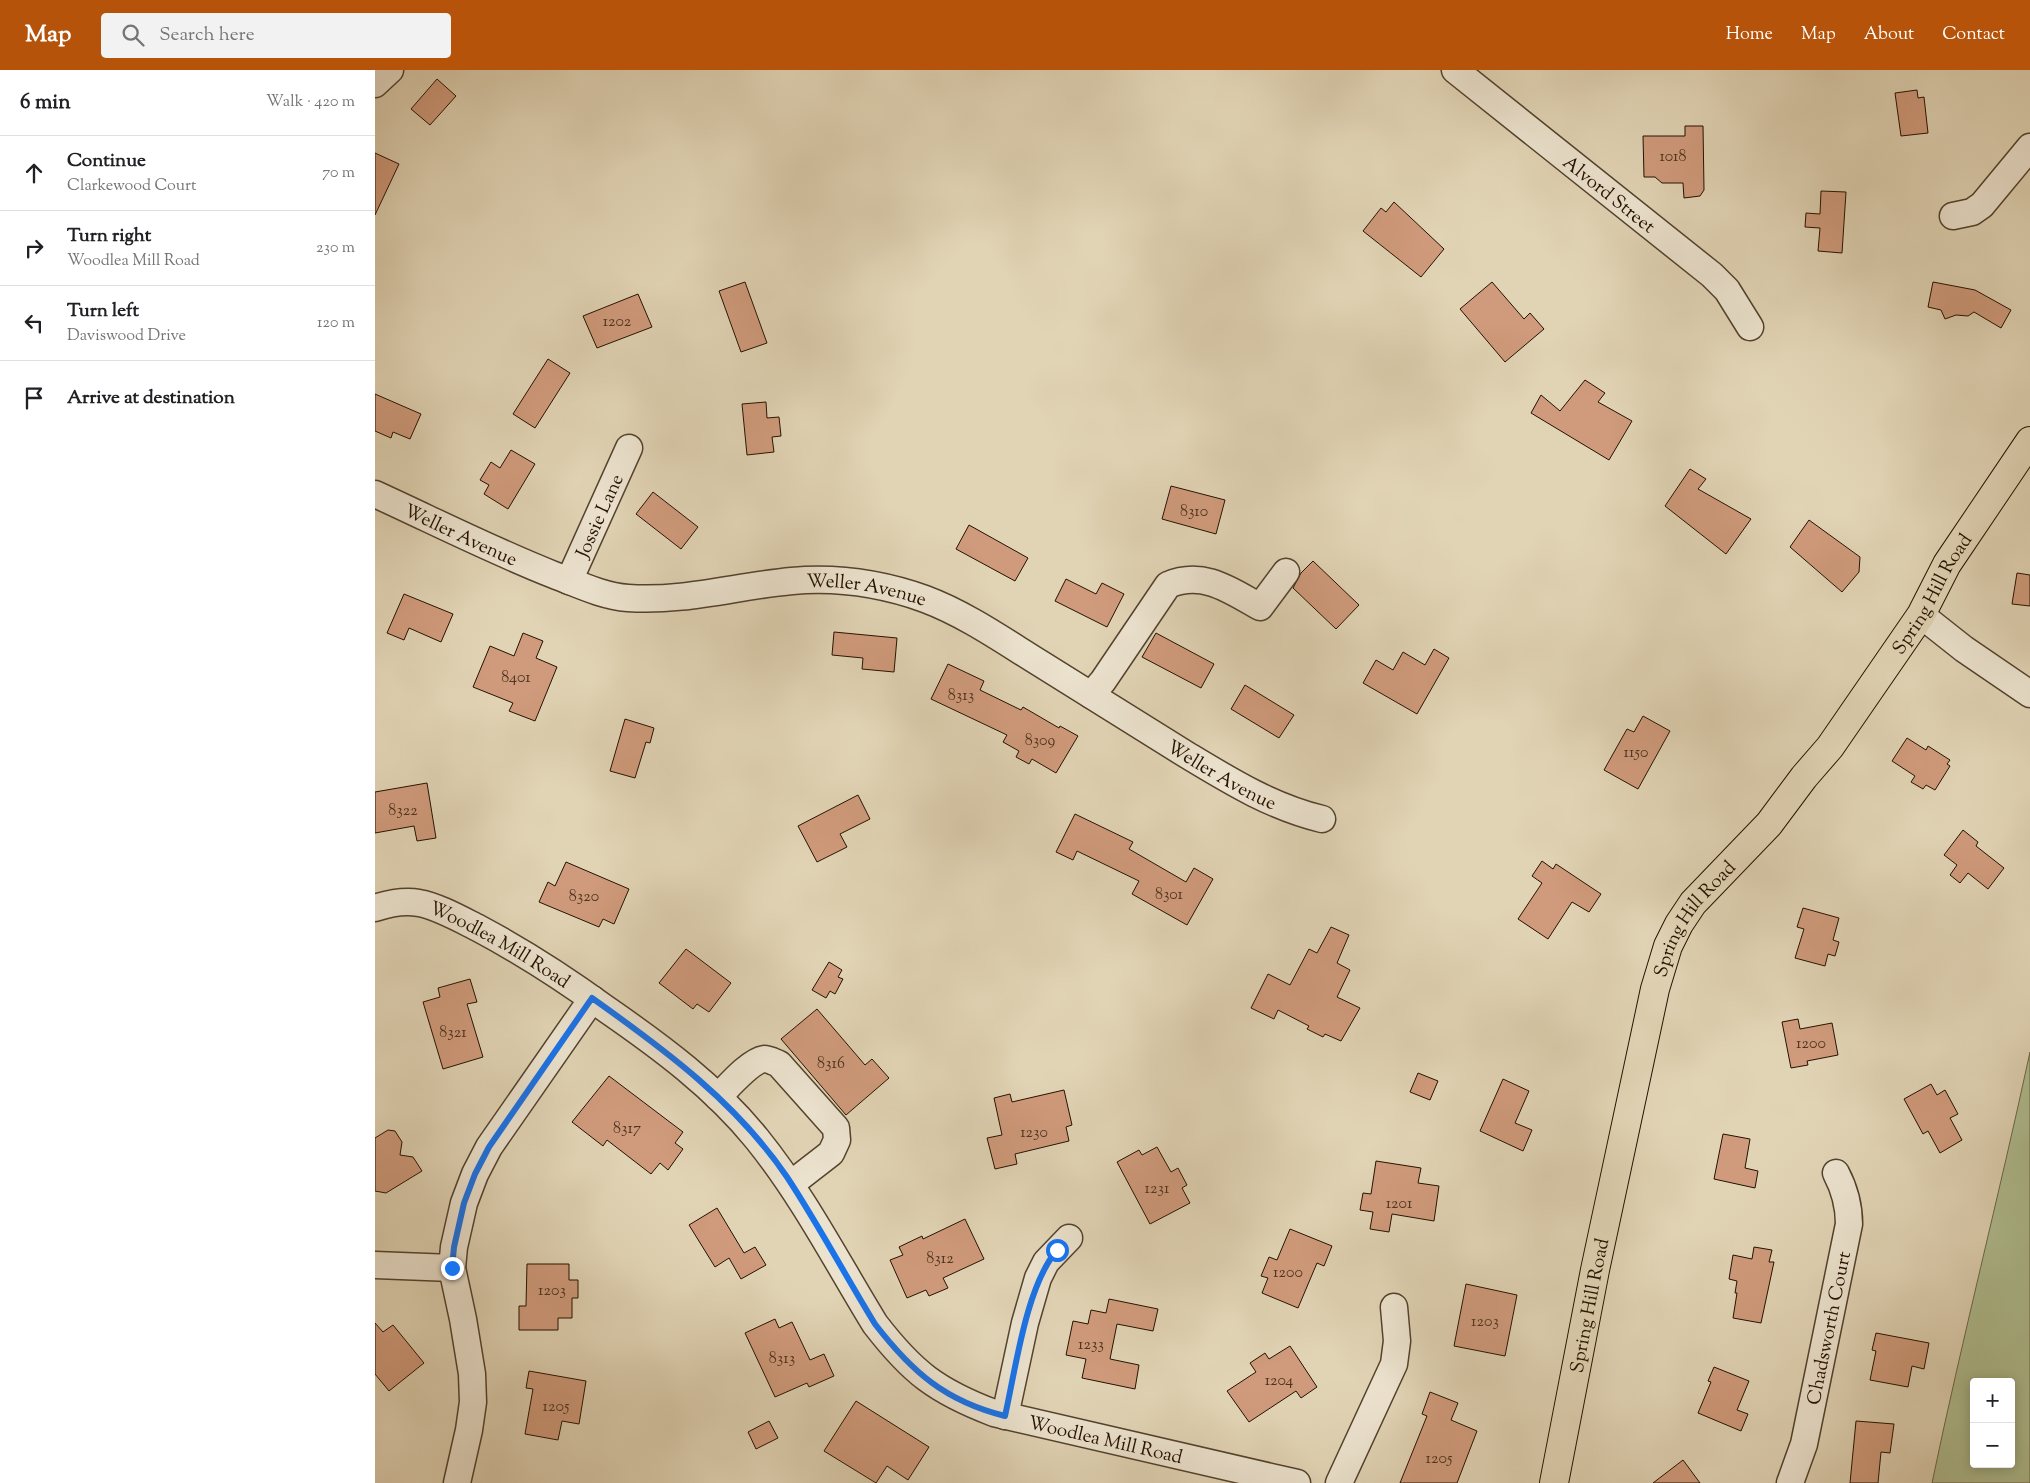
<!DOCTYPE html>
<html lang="en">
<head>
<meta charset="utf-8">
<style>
	body { margin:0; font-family:"Sorts Mill Goudy",serif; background:#f2f2f2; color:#202124 }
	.controls { position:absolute; right:15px; bottom:15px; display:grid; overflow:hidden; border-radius:5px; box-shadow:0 2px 12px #0003 }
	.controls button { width:45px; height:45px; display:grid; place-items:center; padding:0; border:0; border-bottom:1px solid #e0e0e0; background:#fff; color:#202124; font:25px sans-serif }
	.stop { position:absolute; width:15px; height:15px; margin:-11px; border:4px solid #1a73e8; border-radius:50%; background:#fff }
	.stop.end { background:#1a73e8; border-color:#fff; box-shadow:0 1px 5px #0008 }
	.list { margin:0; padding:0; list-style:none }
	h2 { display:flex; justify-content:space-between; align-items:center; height:65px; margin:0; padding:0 20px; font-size:21px }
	h2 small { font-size:16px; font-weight:400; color:#757577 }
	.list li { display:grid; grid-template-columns:32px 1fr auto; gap:15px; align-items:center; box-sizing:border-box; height:75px; padding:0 20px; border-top:1px solid #e0e0e0 }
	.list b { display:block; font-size:19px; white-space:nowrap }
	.list p { margin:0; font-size:16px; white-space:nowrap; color:#757577 }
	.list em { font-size:16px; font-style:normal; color:#757577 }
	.icon { flex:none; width:28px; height:28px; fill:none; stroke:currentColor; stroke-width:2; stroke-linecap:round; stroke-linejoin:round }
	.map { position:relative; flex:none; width:1655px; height:1413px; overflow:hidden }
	header { display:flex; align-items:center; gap:30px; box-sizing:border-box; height:70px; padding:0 25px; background:#b45309; color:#fff }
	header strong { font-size:24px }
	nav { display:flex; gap:28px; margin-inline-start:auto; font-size:18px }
	.search { width:350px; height:45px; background:#f2f2f2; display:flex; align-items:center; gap:12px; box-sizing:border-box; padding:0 18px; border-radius:5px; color:#757577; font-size:19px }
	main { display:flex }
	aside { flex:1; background:#fff }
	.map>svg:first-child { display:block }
</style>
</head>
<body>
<header>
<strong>Map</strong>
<div class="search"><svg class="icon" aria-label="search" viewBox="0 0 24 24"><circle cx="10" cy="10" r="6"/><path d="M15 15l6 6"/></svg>Search here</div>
<nav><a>Home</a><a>Map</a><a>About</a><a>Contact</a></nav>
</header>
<main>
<aside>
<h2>6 min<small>Walk · 420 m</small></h2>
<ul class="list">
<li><svg class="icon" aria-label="ahead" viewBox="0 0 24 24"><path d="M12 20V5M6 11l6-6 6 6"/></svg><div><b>Continue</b><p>Clarkewood Court</p></div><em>70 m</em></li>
<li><svg class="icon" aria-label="right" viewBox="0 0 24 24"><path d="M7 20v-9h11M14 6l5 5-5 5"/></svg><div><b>Turn right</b><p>Woodlea Mill Road</p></div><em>230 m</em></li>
<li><svg class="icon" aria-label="left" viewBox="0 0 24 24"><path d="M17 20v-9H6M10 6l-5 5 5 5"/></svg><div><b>Turn left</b><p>Daviswood Drive</p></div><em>120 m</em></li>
<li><svg class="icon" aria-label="arrive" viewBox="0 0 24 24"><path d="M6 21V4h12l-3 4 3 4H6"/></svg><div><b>Arrive at destination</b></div></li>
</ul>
</aside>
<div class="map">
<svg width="1655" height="1413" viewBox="0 0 1655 1413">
	<rect width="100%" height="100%" fill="#e1d4b5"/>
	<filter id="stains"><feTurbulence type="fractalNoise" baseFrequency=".004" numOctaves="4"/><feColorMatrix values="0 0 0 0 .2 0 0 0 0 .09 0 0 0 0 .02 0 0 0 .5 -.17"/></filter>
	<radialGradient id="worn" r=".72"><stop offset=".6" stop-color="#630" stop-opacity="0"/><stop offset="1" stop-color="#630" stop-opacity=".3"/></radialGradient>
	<!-- green -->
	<path fill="#afbd90" stroke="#6a6748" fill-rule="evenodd" d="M 1655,982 L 1655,1413 L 1557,1413 C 1587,1269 1624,1126 1655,982 ZM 1599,1312 L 1636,1312 L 1636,1394 L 1599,1394 Z"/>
	<!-- building -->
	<path fill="#d09b7c" stroke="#241100" d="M 62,9 L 81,26 L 55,55 L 36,39 Z
		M 1542,20 L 1543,28 L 1549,27 L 1553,63 L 1526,66 L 1520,23 Z
		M 1310,56 L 1328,56 L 1329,120 L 1325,126 L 1309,128 L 1308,113 L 1287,113 L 1280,107 L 1269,107 L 1268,66 L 1310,66 Z
		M 0,83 L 24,94 L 0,145 Z
		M 1446,121 L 1471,122 L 1467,183 L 1443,181 L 1445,158 L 1430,157 L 1431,143 L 1445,144 Z
		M 1019,132 L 1069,179 L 1046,207 L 988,161 L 1006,138 L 1011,142 Z
		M 370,212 L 392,273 L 366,282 L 344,221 Z
		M 1117,212 L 1149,249 L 1155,243 L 1169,259 L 1130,292 L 1085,239 Z
		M 1558,212 L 1600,220 L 1636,240 L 1626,258 L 1599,242 L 1593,246 L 1581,245 L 1570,249 L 1566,240 L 1553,237 Z
		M 263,224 L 277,257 L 222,278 L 208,246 Z
		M 173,289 L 195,303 L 160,358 L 138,344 Z
		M 1210,310 L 1230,323 L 1223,332 L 1257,351 L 1234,390 L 1156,343 L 1166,325 L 1185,341 Z
		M 0,324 L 46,344 L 35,369 L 18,362 L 16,368 L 0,361 Z
		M 391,332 L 392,348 L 404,347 L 406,366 L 397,367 L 399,382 L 372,385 L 367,334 Z
		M 136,380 L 160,394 L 133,439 L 109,424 L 114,415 L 105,410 L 116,392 L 125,398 Z
		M 1315,399 L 1331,409 L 1323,419 L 1376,449 L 1351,484 L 1290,436 Z
		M 796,416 L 850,430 L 841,464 L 787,449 Z
		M 278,422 L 323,457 L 306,479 L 261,444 Z
		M 1434,450 L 1485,487 L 1484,502 L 1467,522 L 1415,477 Z
		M 594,455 L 653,488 L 640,511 L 581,479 Z
		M 938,491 L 984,535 L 961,559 L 918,518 L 926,503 Z
		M 1642,503 L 1655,505 L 1655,536 L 1637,534 Z
		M 691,509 L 721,524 L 727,513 L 749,524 L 732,557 L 680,531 Z
		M 29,524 L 78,544 L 66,572 L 34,558 L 29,570 L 12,563 Z
		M 459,562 L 522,568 L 519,602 L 487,599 L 488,588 L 457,585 Z
		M 148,563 L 168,571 L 161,588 L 182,597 L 160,651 L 134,641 L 138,633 L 98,617 L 115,576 L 139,586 Z
		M 781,563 L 839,594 L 826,618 L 767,587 Z
		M 1059,579 L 1074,588 L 1042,644 L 988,613 L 1001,590 L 1018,600 L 1028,582 L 1050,595 Z
		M 573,594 L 609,611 L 605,620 L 646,640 L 648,637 L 684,658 L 685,656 L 703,666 L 681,703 L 657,689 L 654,694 L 641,687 L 644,681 L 628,672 L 632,665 L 556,629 Z
		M 870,615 L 919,645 L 904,668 L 856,639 Z
		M 1268,646 L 1295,661 L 1263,719 L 1229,700 L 1252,659 L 1259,662 Z
		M 250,649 L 279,658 L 275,673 L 271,672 L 260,708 L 235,701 Z
		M 1532,668 L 1551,680 L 1553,676 L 1575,690 L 1572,694 L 1575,696 L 1560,720 L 1551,715 L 1548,719 L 1536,712 L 1540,706 L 1517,691 Z
		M 52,713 L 61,768 L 42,771 L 39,756 L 0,763 L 0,722 Z
		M 483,725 L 495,749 L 465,764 L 472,777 L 442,792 L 423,756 Z
		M 700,744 L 758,772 L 754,779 L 811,812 L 819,798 L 838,809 L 812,855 L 757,824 L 764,811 L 702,781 L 698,790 L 681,782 Z
		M 1588,760 L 1603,772 L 1601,776 L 1629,798 L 1613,819 L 1593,803 L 1585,813 L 1575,805 L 1582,795 L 1569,785 Z
		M 1167,791 L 1178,799 L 1181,794 L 1226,824 L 1214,842 L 1197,832 L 1173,869 L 1143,849 L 1167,813 L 1157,806 Z
		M 191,792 L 254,819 L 239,854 L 228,849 L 224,857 L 164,832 L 173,812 L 180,816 Z
		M 1428,838 L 1464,848 L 1458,870 L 1464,872 L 1460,886 L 1453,884 L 1450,896 L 1420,888 L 1429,859 L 1422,857 Z
		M 956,857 L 974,865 L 962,893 L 975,900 L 962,927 L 985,938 L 966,971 L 950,964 L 948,967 L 932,959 L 934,956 L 903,940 L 899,949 L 876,938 L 893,904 L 915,915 L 934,879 L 942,883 Z
		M 311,879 L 356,913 L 334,942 L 322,934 L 318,939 L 284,913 Z
		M 454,892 L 467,900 L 463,907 L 468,909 L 460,924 L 455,921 L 451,928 L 437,920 Z
		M 95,909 L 102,932 L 92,934 L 108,987 L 68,999 L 48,932 L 65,927 L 63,918 Z
		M 442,939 L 490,995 L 497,989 L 514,1008 L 471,1045 L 406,969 Z
		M 1423,949 L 1425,959 L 1457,953 L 1463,985 L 1432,991 L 1433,995 L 1416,998 L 1407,952 Z
		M 1043,1003 L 1063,1011 L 1055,1030 L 1035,1022 Z
		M 234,1006 L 308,1062 L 300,1073 L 308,1079 L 293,1100 L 285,1093 L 276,1104 L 232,1070 L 228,1076 L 197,1052 Z
		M 1128,1009 L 1154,1021 L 1140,1053 L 1157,1060 L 1148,1081 L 1105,1061 Z
		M 1556,1014 L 1562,1025 L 1570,1020 L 1583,1044 L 1575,1048 L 1587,1070 L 1565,1083 L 1553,1061 L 1548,1064 L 1529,1029 Z
		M 689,1020 L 697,1055 L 691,1057 L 694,1071 L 640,1084 L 642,1094 L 620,1099 L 612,1068 L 627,1065 L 619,1028 L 635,1024 L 637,1032 Z
		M 13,1060 L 20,1061 L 27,1072 L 25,1085 L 38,1087 L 47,1101 L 11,1123 L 0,1121 L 0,1068 Z
		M 1348,1064 L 1375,1069 L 1370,1098 L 1383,1101 L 1380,1118 L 1339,1109 Z
		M 782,1077 L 796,1102 L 803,1098 L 812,1115 L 807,1118 L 815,1133 L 775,1154 L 742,1092 L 764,1080 L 767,1085 Z
		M 1001,1091 L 1046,1098 L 1043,1113 L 1064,1116 L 1059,1151 L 1017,1144 L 1014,1162 L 995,1159 L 998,1142 L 985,1140 L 988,1123 L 996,1124 Z
		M 342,1138 L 369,1183 L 380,1177 L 391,1195 L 366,1209 L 354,1188 L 340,1197 L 314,1155 Z
		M 590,1149 L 609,1189 L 568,1208 L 573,1218 L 554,1226 L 551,1220 L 532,1228 L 515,1190 L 528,1185 L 524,1177 L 547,1166 L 548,1169 Z
		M 915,1159 L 957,1176 L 949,1196 L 942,1193 L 923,1238 L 887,1223 L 893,1208 L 886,1206 L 894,1187 L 902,1190 Z
		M 1379,1177 L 1397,1180 L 1394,1192 L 1399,1192 L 1386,1253 L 1358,1248 L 1362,1223 L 1360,1223 L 1362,1211 L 1354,1209 L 1358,1185 L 1377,1189 Z
		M 152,1194 L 194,1194 L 194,1210 L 203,1210 L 203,1228 L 197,1228 L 197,1248 L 183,1248 L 183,1260 L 144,1260 L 144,1236 L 151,1236 Z
		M 1091,1214 L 1142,1225 L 1130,1286 L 1079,1276 Z
		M 734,1229 L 783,1239 L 778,1261 L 742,1254 L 735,1289 L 764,1295 L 760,1319 L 707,1308 L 711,1289 L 691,1285 L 698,1251 L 713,1254 L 716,1240 L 731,1243 Z
		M 400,1249 L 404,1258 L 417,1252 L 435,1290 L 449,1284 L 459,1306 L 434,1317 L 432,1313 L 400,1327 L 370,1263 Z
		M 0,1253 L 8,1262 L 18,1255 L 49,1293 L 14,1321 L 0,1304 Z
		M 1501,1263 L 1554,1273 L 1549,1299 L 1537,1296 L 1533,1317 L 1495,1310 L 1501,1281 L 1497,1280 Z
		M 915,1276 L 942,1317 L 926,1328 L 921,1321 L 874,1352 L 852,1321 L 881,1302 L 875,1293 L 890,1283 L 894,1289 Z
		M 1339,1297 L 1374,1311 L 1362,1340 L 1373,1344 L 1366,1361 L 1323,1343 L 1336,1312 L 1333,1311 Z
		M 154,1301 L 211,1311 L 204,1354 L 187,1351 L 183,1370 L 150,1364 L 158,1319 L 151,1318 Z
		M 1055,1322 L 1083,1333 L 1076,1350 L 1102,1361 L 1082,1413 L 1025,1413 L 1052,1346 L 1047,1344 Z
		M 481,1331 L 554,1377 L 533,1410 L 512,1396 L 501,1413 L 449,1381 Z
		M 394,1351 L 403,1368 L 381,1379 L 373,1362 Z
		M 1481,1351 L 1519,1354 L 1515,1383 L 1506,1382 L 1503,1413 L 1475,1413 Z
		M 1308,1390 L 1325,1413 L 1278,1413 Z"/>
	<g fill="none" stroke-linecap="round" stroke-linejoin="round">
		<!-- minor casing -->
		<g stroke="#53422d" stroke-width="29">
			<g id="minor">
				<path id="s1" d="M 1080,0 L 1337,205 L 1352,220 L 1375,257"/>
				<path d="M 0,14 L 15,0"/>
				<path d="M 1578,146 L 1597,142 L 1607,135 L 1655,77"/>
				<path id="s2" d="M 0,424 C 59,451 118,481 179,505 C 203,514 227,526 253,528 C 309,532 362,516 417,511 C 462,507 508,514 550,529 C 590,544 626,569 663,592 C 713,623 762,654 812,685 C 855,711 897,737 947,749"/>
				<path id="s3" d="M 194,511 L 254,378"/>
				<path d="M 1546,545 L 1589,579 L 1655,624"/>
				<path d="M 716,625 L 728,611 L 793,515 C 828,500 855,520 885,537 L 911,502"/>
				<path id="s4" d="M 0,838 C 15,833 29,830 44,833 C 62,836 87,850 103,858 C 148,882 190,909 231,939 C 286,977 340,1017 382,1069 C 428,1126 462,1192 500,1254 C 537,1302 561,1321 619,1343 L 922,1413"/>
				<path d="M 343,1027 C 353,1017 375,991 389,989 C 394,989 399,992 404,994 L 461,1058 L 462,1070 L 456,1083 L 416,1114"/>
				<path d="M 0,1195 L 77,1198"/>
				<path d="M 630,1346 L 650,1253 L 663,1208 L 671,1192 L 694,1168"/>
				<path d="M 82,1413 L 94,1360 L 98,1332 L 97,1304 L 88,1249 L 77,1198 L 79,1177 L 89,1133 L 100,1104 L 114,1077 L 217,929"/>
				<path d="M 964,1413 L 1019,1294 L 1022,1271 L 1019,1237"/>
				<path id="s5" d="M 1415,1413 L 1429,1374 L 1474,1154 C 1474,1135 1470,1120 1461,1103"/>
			</g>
		</g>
		<!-- major casing -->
		<g stroke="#241100" stroke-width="30">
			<g id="major">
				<path id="s6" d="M 1179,1413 L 1220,1200 L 1280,919 L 1293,876 L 1304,854 L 1318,833 L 1394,754 L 1429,707 L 1455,677 L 1546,545 L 1572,494 L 1655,371"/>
			</g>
		</g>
		<!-- minor -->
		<use href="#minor" stroke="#ece3cf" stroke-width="26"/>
		<!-- major -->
		<use href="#major" stroke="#e1d4b5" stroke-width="28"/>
	</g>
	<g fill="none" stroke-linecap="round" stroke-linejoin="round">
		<!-- route -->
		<path stroke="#1a73e8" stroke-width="6" d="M 77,1198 L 79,1177 L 89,1133 L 100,1104 L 114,1077 L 217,928 C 289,979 362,1033 412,1107 C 443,1154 470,1205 500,1254 C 537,1302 570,1331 630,1346 C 641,1297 651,1217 682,1180"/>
	</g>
	<g text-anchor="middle" stroke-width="5" stroke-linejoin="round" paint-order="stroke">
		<!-- number labels -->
		<g font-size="16" fill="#4f341f">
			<text x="1298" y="91">1018</text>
			<text x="242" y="256">1202</text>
			<text x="819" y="446">8310</text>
			<text x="141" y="612">8401</text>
			<text x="586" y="630">8313</text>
			<text x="665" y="675">8309</text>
			<text x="1261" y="687">1150</text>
			<text x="28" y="745">8322</text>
			<text x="794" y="829">8301</text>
			<text x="209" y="831">8320</text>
			<text x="78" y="967">8321</text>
			<text x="1436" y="978">1200</text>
			<text x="456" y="998">8316</text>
			<text x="252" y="1063">8317</text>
			<text x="659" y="1067">1230</text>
			<text x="782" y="1123">1231</text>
			<text x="1024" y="1138">1201</text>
			<text x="565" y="1193">8312</text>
			<text x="913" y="1207">1200</text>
			<text x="177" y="1225">1203</text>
			<text x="1110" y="1256">1203</text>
			<text x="716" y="1279">1233</text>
			<text x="407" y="1293">8313</text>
			<text x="904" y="1315">1204</text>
			<text x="181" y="1341">1205</text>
			<text x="1064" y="1393">1205</text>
		</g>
		<!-- street labels -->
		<g font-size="19" fill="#241100" stroke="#ece3cf">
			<text dy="7" stroke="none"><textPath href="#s1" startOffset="198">Alvord Street</textPath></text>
			<text dy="7" stroke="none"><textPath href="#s3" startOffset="72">Jossie Lane</textPath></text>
			<text dy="7" stroke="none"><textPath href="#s2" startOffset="95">Weller Avenue</textPath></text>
			<text dy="7" stroke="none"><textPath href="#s2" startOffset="515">Weller Avenue</textPath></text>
			<text dy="7" stroke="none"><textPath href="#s6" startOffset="991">Spring Hill Road</textPath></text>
			<text dy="7" stroke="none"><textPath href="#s2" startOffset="920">Weller Avenue</textPath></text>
			<text dy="7" stroke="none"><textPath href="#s6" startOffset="586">Spring Hill Road</textPath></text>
			<text dy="7" stroke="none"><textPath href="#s4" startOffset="136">Woodlea Mill Road</textPath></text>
			<text dy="7" stroke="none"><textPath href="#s6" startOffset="181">Spring Hill Road</textPath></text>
			<text dy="7" stroke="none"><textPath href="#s5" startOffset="160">Chadsworth Court</textPath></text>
			<text dy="7" stroke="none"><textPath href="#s4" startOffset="946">Woodlea Mill Road</textPath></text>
		</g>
	</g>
	<rect width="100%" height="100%" filter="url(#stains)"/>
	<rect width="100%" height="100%" fill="url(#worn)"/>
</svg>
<div class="controls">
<button>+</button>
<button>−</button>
</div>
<div class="stop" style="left:682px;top:1180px"></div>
<div class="stop end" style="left:77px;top:1198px"></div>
</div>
</main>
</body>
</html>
